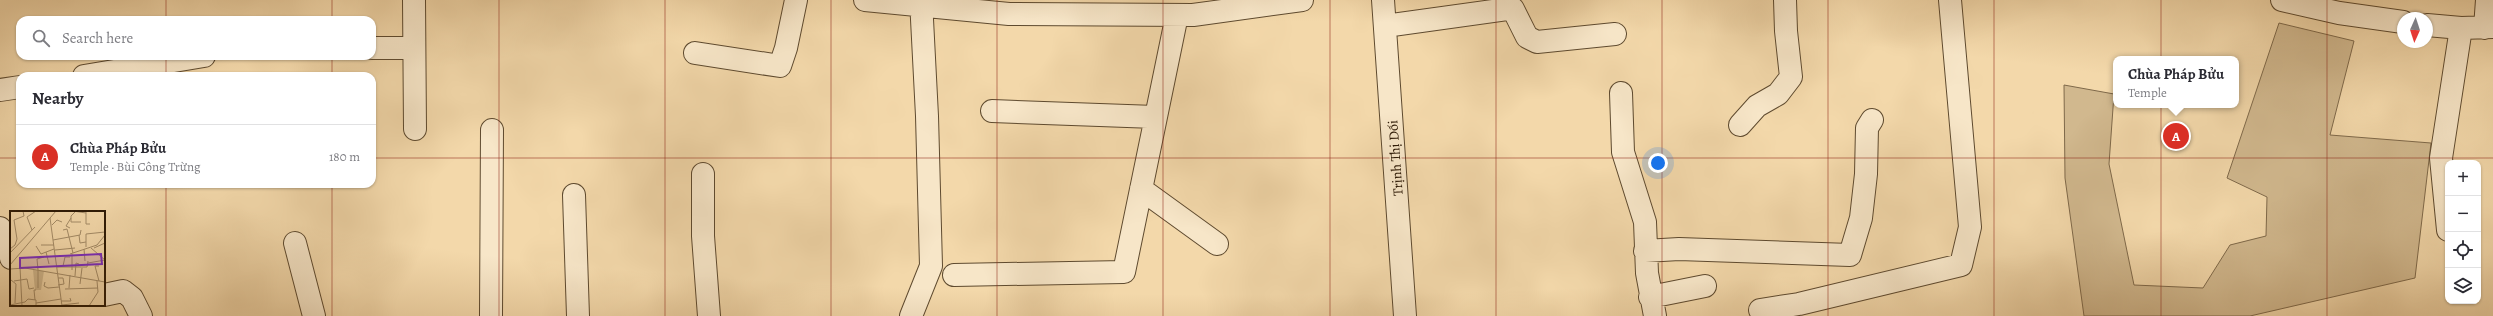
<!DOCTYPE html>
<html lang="en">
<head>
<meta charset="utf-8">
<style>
	body { margin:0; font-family:Alegreya,serif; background:#f7f7f7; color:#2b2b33 }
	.controls { position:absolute; right:12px; bottom:12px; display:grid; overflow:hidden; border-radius:8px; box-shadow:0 1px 3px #0004 }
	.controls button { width:36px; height:36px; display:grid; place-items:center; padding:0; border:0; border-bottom:1px solid #e1e1e2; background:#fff; color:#2b2b33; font:20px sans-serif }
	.compass { position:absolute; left:2397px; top:12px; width:36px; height:36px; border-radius:50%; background:#fff; box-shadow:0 1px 3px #0004; rotate:183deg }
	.you { position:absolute; left:1658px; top:163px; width:14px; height:14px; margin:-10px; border:3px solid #fff; border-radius:50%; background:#1a73e8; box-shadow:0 0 0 6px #1a73e833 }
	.badge { display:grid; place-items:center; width:26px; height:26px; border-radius:50%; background:#d93025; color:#fff; font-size:13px; font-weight:700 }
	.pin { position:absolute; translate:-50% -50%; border:2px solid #fff; box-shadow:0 1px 4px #0006 }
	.popup { position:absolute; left:2113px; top:56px; width:126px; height:52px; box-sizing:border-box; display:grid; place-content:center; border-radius:8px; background:#fff; filter:drop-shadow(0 1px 3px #0005); font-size:13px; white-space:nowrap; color:#7c7c81 }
	.popup b { font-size:15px; color:#2b2b33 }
	.popup::after { content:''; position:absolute; left:50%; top:100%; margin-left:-8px; border:8px solid transparent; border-top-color:#fff }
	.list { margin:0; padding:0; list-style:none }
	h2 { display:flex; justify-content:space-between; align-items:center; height:52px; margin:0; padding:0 16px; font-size:17px }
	h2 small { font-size:13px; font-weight:400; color:#7c7c81 }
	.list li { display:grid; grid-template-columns:26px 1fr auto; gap:12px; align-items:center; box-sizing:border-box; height:64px; padding:0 16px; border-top:1px solid #e1e1e2 }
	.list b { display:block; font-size:15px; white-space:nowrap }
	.list p { margin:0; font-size:13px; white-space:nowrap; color:#7c7c81 }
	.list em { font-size:13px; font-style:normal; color:#7c7c81 }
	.icon { flex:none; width:22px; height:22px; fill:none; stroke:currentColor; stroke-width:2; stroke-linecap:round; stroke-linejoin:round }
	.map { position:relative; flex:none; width:2493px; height:316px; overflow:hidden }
	.search { position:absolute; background:#fff; box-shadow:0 1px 3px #0004; left:16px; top:16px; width:360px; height:44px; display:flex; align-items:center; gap:10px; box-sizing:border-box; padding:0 14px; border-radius:12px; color:#7c7c81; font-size:15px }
	.panel { position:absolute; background:#fff; box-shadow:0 1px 3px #0004; left:16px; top:72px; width:360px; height:116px; border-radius:12px }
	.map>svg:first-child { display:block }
</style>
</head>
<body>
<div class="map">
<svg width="2493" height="316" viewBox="0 0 2493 316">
	<rect width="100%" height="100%" fill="#f3d8aa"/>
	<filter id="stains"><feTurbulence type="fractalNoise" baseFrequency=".005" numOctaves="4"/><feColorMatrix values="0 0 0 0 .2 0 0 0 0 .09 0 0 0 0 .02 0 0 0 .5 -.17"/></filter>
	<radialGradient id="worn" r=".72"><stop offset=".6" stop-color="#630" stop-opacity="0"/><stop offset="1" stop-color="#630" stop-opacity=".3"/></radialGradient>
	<!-- green -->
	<path fill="#d1b88e" stroke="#7f694a" d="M 2279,23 L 2354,41 L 2330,135 L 2431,143 L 2415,278 L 2250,316 L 2084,316 L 2065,178 L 2064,85 L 2114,94 L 2109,164 L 2134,285 L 2203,288 L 2230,245 L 2266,236 L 2267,197 L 2227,178 Z"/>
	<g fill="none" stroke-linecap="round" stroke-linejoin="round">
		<!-- minor casing -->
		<g stroke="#5e4a2f" stroke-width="24">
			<path id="minor" d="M 414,0 L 415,129
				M 865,0 L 1009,14 L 1193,15 L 1302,0
				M 1383,0 L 1405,316
				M 2282,0 L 2339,13 L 2403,22
				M 2427,25 L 2461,28 L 2493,27
				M 1385,26 L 1507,9 L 1513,9 L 1527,37 L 1537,42 L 1615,34
				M 2485,28 L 2487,0
				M 372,48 L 414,48
				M 695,53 L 780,66 L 786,48 L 796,0
				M 84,76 L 204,56
				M 0,90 L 20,87
				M 1621,93 L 1623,152 L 1645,222 L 1647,273 L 1655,316
				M 992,111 L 1155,117
				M 1740,125 L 1757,106 L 1778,94 L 1791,77 L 1786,31 L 1785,0
				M 703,174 L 703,236 L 709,316
				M 1141,189 L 1217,244
				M 574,195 L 578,316
				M 0,228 L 8,242 L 11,258
				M 2448,230 L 2441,158 L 2461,28
				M 295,243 L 314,316
				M 1645,251 L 1679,249 L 1850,255 L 1861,218 L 1866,174 L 1867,128 L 1872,120
				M 954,275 L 1124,272 L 1177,15
				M 104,295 L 123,291 L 132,298 L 141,316
				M 1650,297 L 1705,286
				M 1760,310 L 1799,304 L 1961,265 L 1970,227 L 1950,0
				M 491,316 L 492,130
				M 911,316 L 931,266 L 927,116 L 921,0"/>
		</g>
		<!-- minor -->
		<use href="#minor" stroke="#f7e6c8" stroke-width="22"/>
	</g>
	<!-- grid -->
	<path fill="none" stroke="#8f2418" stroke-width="1" stroke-opacity="0.55" d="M 166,0 L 166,20M 332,0 L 332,20M 499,0 L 499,316M 665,0 L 665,316M 831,0 L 831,316M 997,0 L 997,316M 1163,0 L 1163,316M 1330,0 L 1330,316M 1496,0 L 1496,316M 1662,0 L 1662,316M 1828,0 L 1828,316M 1994,0 L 1994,316M 2161,0 L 2161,316M 2327,0 L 2327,316M 166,56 L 166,76M 332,56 L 332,76M 0,158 L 20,158M 372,158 L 2493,158M 166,184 L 166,316M 332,184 L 332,316"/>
	<g text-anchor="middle" stroke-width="3" stroke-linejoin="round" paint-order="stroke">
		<!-- street labels -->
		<g font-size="14" fill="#2d1a06" stroke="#f7e6c8">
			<text transform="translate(1395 158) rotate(-94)" y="5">Trịnh Thị Dối</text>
		</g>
	</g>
	<!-- overview -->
	<g transform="translate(10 211)">
		<rect width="95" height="95" fill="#f3d8aa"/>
		<path d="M 23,59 L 34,60 L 31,79 L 25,79 Z" fill="#d1b88e"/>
		<path fill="none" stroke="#a48c68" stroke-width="1" d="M 63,0 L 76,2M 76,0 L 76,13 L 80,13M 65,1 L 61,5 L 61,11 L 71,11M 40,7 L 52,95M 42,14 L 47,9 L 52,11M 60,17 L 56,15 L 61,7M 22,19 L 17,6 L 26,0M 53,19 L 57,18 L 63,42M 69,24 L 70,32 L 76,31M 43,29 L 70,24 L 71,19M 31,34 L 44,34M 26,35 L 31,43 L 44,38M 76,36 L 76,23 L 95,21M 84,37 L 95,32M 0,38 L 5,34 L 7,28 L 4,9 L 14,5 L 13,0M 74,38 L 75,50M 45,39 L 65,37M 36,41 L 39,53M 0,42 L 25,16M 60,43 L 87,34 L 95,24M 78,52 L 95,49 L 81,37M 0,54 L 46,0M 53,55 L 55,46 L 60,46M 89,55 L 85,55 L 89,70M 10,56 L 12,95M 47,56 L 77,56 L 78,50M 0,58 L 15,57 L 95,71M 28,59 L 28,77M 28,59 L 27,48 L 34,46M 62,59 L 62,43M 65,65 L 66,52 L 69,53M 48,67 L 53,67 L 54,73 L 48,74M 1,69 L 6,73 L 5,92M 4,70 L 17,68 L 19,78 L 24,77M 35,71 L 34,75 L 38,77 L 49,76M 70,73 L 72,57M 59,77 L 60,64M 55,78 L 88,77M 25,89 L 24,79 L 26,79M 51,90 L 61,90 L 60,87M 26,92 L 51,88M 0,94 L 15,91 L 18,88 L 26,89 L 26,95M 52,94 L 69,92M 79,95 L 88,81 L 87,70"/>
		<path fill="#7b2cbf" fill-opacity="0.15" stroke="#7b2cbf" stroke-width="2" d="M 91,43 L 92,53 L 10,57 L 10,47 Z"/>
		<rect width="95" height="95" fill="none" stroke="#2d1a06" stroke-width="2"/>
	</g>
	<rect width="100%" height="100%" filter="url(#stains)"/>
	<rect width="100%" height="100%" fill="url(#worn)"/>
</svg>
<div class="controls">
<button>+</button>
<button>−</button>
<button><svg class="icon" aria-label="locate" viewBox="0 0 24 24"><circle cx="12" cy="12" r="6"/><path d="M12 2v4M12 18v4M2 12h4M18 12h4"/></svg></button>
<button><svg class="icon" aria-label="layers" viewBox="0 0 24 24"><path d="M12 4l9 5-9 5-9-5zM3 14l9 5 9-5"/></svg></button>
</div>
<svg class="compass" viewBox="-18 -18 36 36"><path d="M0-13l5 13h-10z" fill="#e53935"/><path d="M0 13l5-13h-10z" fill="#7c7c81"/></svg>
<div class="you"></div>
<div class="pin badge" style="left:2176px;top:136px">A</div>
<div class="popup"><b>Chùa Pháp Bửu</b>Temple</div>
<div class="search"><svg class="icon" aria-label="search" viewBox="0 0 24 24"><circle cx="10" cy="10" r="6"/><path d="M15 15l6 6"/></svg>Search here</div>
<section class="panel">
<h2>Nearby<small></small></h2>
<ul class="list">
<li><span class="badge">A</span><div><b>Chùa Pháp Bửu</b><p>Temple · Bùi Công Trừng</p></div><em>180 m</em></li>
</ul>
</section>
</div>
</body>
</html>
